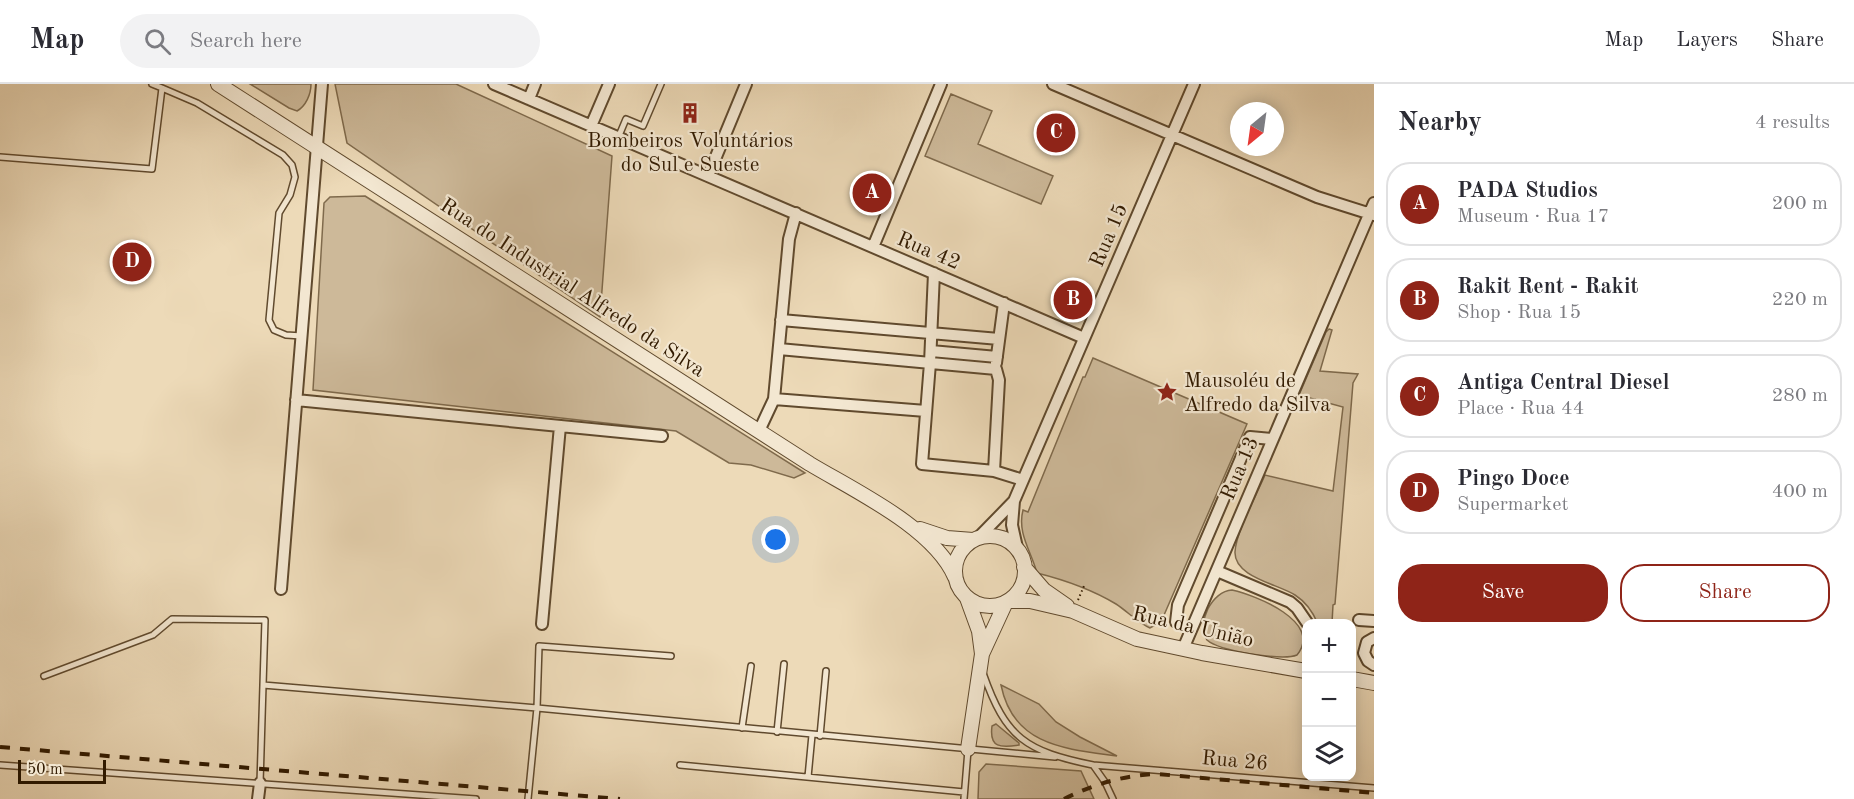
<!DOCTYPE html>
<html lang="en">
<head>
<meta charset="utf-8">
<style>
	body { margin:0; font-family:"Old Standard TT",serif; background:#f2f2f3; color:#2b2b33 }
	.controls { position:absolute; right:18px; bottom:18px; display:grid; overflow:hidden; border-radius:12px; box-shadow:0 3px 15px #0003 }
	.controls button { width:54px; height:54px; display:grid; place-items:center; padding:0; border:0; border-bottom:2px solid #e1e1e2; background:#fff; color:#2b2b33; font:30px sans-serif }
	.compass { position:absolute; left:1230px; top:18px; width:54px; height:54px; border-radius:50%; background:#fff; box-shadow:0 3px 15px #0003; rotate:209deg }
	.scale { position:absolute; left:18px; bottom:15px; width:88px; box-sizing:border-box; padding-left:6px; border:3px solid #311a00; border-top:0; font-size:16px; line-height:21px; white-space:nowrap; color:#311a00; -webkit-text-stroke:4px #f3e7d1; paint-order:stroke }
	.you { position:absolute; left:776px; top:456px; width:21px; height:21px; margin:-15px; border:4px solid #fff; border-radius:50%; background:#1a73e8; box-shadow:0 0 0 9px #1a73e833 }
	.badge { display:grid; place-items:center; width:39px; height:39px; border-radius:50%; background:#8f2418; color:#fff; font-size:20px; font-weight:700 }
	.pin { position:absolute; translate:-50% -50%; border:3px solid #fff; box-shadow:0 2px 6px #0006 }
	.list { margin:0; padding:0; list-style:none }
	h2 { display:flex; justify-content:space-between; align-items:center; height:78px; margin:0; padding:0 24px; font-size:26px }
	h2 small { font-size:20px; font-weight:400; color:#7c7c81 }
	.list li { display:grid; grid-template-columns:39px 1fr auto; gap:18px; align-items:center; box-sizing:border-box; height:84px; margin:0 12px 12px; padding:0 12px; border:2px solid #e1e1e2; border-radius:24px }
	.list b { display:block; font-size:22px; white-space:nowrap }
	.list p { margin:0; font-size:20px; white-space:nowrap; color:#7c7c81 }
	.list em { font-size:20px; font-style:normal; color:#7c7c81 }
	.actions { display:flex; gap:12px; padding:18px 24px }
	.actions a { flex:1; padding:14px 0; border:2px solid #8f2418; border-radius:24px; text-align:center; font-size:21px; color:#8f2418 }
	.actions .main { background:#8f2418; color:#fff }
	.icon { flex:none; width:33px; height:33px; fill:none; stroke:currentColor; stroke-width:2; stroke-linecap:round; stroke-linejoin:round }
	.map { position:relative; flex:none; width:1374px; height:715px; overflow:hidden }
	header { display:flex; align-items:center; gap:36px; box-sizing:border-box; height:84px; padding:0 30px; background:#fff; border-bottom:2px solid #e1e1e2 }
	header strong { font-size:28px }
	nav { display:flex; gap:33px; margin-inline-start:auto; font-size:21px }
	.search { width:420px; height:54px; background:#f2f2f3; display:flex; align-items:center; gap:15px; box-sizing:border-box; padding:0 21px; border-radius:33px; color:#7c7c81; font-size:22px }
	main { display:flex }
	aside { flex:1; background:#fff }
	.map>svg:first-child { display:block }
</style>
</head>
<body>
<header>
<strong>Map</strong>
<div class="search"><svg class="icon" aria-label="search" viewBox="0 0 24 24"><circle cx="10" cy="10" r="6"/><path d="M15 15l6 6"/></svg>Search here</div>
<nav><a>Map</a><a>Layers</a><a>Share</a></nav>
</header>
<main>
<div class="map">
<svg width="1374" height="715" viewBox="0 0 1374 715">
	<rect width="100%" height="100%" fill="#eddab8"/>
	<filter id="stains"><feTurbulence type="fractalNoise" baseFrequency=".00333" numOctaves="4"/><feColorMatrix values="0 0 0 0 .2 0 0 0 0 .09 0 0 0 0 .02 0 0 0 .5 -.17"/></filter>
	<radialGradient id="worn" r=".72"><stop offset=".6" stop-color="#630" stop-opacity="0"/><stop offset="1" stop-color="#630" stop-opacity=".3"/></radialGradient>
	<!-- green -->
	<path fill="#cdb999" stroke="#7f6a4c" stroke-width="1.5" d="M 250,0 L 311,0 C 311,10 306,22 297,27 L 289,24 Z
		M 335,0 L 456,0 L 612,72 L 600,233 L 347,59 Z
		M 951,10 L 992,27 L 978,60 L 1053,92 L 1041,120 L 925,72 Z
		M 365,112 L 805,389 L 794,394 L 751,381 L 729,379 L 676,347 L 313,306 L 324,119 L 330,113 Z
		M 1329,245 L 1332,246 L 1320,287 L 1358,290 L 1353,299 L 1335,520 L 1333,521 L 1332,539 L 1318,540 C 1313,528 1306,518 1295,511 C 1278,500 1234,493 1235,468 C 1236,448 1256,412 1265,391 L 1333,407 L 1343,323 L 1299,311 L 1326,248 Z
		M 1093,274 L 1247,340 L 1161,538 L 1150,544 C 1138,539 1127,527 1116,520 C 1091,505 1065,496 1037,489 C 1031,467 1017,449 1023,426 L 1028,428 L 1083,293 L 1085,293 Z
		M 1232,506 C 1255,511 1324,538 1297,571 C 1283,577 1219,567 1207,556 C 1196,539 1212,507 1232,506 Z
		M 1001,601 L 1039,620 L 1056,638 L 1080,653 L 1117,672 C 1066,665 1013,662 1001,601 Z
		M 996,640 L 1019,659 L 1019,661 C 1001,664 989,664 992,642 Z
		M 986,680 L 1081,687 L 1094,715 L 978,715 L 979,688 Z"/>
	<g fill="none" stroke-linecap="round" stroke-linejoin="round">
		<!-- service casing -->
		<g stroke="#604a2e" stroke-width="8">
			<path id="service" d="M 162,4 L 197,19 L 283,71 L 292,81 L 295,93 L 290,111 L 279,129 L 269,236 L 274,246 L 286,251 L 302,252
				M 618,54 L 626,35 L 643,42 L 661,0
				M 0,73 L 152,85 L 162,4 L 152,0
				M 983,589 C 1006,655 1026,667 1093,681 L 1105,698 L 1113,715
				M 44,592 L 153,551 L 172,535 L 265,536 L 260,699
				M 263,601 L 537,624 L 1055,673
				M 742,644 L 751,582
				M 777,648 L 784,580
				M 820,652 L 826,587
				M 0,681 L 476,715
				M 680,681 L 964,708
				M 1093,681 L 1374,704
				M 808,693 L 812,651
				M 528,715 L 537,624 L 539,562 L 671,572
				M 964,715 L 968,666"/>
		</g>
		<!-- minor casing -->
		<g stroke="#604a2e" stroke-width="14">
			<path id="minor" d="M 494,0 L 1084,254
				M 1053,0 L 1317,113 L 1374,131
				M 529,15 L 535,0
				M 591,42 L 609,0
				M 708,92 L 746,0
				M 873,163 L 941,0
				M 934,189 L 930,279 L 922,380 L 994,387
				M 781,236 L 999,255
				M 779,265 L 996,285 L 999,296 L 994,387 L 1023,396
				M 931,267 L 997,273
				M 996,279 L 1004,219
				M 774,315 L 926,327
				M 296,316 L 662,352
				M 759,347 L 774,315 L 789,155 L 796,129
				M 978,454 L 1014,417
				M 1018,468 L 1012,441 L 1014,417 L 1194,0
				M 1217,487 L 1290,518 L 1297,524 L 1308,540
				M 281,505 L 322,0
				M 1359,536 L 1374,537
				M 1176,538 L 1178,521 L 1250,353 L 1272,355
				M 542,540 L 560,342
				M 1374,554 L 1367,558 L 1364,569 L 1368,577 L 1374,581
				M 1183,565 L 1374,119
				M 258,715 L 260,699"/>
		</g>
		<!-- tertiary casing -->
		<g stroke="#604a2e" stroke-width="16">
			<path id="tertiary" d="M 218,0 L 810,380 C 855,407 934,444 955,493
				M 920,445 L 947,454 L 973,456
				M955 487a35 35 0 1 1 70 0a35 35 0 1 1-70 0Z
				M 1024,483 L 1044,506 L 1067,522
				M 967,514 L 979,547 L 982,570 L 968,665
				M 1008,517 L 1030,517 L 1073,527 L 1137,555 L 1202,569 L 1306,587
				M 982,570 L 1006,518
				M 1352,595 L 1374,599"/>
		</g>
		<!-- path -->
		<path stroke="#311a00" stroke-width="2" stroke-dasharray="1.5 3" stroke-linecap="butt" d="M 1078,516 L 1084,502"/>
		<!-- service -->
		<use href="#service" stroke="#f3e7d1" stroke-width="5"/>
		<!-- minor -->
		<use href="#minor" stroke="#f3e7d1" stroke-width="10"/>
		<!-- tertiary -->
		<use href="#tertiary" stroke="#f3e7d1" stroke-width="14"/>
		<!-- rail -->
		<path stroke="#311a00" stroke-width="4" stroke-dasharray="10 10" stroke-linecap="butt" d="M 0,663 L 620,715
			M 1064,715 C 1094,700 1125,691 1157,690 L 1374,709"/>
	</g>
	<!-- icons -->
	<defs>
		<g id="building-bare" transform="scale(1.62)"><path d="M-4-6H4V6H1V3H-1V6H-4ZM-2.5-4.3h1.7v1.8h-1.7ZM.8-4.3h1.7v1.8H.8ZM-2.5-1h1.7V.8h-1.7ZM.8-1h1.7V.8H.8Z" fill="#8f2418" stroke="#f3e7d1" stroke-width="2.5" paint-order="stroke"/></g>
		<g id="sight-bare" transform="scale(1.62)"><path d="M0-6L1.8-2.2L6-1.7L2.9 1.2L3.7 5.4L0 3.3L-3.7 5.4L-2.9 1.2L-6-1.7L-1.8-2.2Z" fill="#8f2418" stroke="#f3e7d1" stroke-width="2.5" paint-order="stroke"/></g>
	</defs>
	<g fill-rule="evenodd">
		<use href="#building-bare" x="690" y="29"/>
		<use href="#sight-bare" x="1167" y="308"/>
	</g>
	<g text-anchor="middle" stroke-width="4.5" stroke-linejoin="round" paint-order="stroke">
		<!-- poi labels -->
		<g font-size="21" fill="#311a00" stroke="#f3e7d1">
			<text x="690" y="63">Bombeiros Voluntários<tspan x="690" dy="24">do Sul e Sueste</tspan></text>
			<text x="1184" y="303" text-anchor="start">Mausoléu de<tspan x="1184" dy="24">Alfredo da Silva</tspan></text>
		</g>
		<!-- street labels -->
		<g font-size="21" fill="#311a00" stroke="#f3e7d1">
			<text transform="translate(1108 151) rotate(-67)" y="7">Rua 15</text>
			<text transform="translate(929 166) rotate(23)" y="7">Rua 42</text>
			<text transform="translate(573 203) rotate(33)" y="7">Rua do Industrial Alfredo da Silva</text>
			<text transform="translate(1239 384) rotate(-67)" y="7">Rua 13</text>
			<text transform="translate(1193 542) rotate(13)" y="7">Rua da União</text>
			<text transform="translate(1235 676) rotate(5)" y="7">Rua 26</text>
		</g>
	</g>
	<rect width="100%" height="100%" filter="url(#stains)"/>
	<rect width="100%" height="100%" fill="url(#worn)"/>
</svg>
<div class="controls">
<button>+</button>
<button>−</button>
<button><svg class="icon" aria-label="layers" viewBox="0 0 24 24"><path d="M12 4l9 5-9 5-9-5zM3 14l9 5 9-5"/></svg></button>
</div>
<svg class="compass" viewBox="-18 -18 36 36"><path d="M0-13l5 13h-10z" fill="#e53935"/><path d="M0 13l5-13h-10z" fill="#7c7c81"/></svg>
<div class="scale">50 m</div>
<div class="you"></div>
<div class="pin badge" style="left:872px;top:109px">A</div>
<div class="pin badge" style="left:1073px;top:216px">B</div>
<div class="pin badge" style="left:1056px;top:49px">C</div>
<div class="pin badge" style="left:132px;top:178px">D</div>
</div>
<aside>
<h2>Nearby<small>4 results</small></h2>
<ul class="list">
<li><span class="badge">A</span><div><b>PADA Studios</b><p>Museum · Rua 17</p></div><em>200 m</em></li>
<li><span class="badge">B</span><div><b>Rakit Rent - Rakit</b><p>Shop · Rua 15</p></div><em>220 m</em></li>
<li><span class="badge">C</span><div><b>Antiga Central Diesel</b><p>Place · Rua 44</p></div><em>280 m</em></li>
<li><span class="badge">D</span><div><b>Pingo Doce</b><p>Supermarket</p></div><em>400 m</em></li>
</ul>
<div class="actions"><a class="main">Save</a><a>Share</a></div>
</aside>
</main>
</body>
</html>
